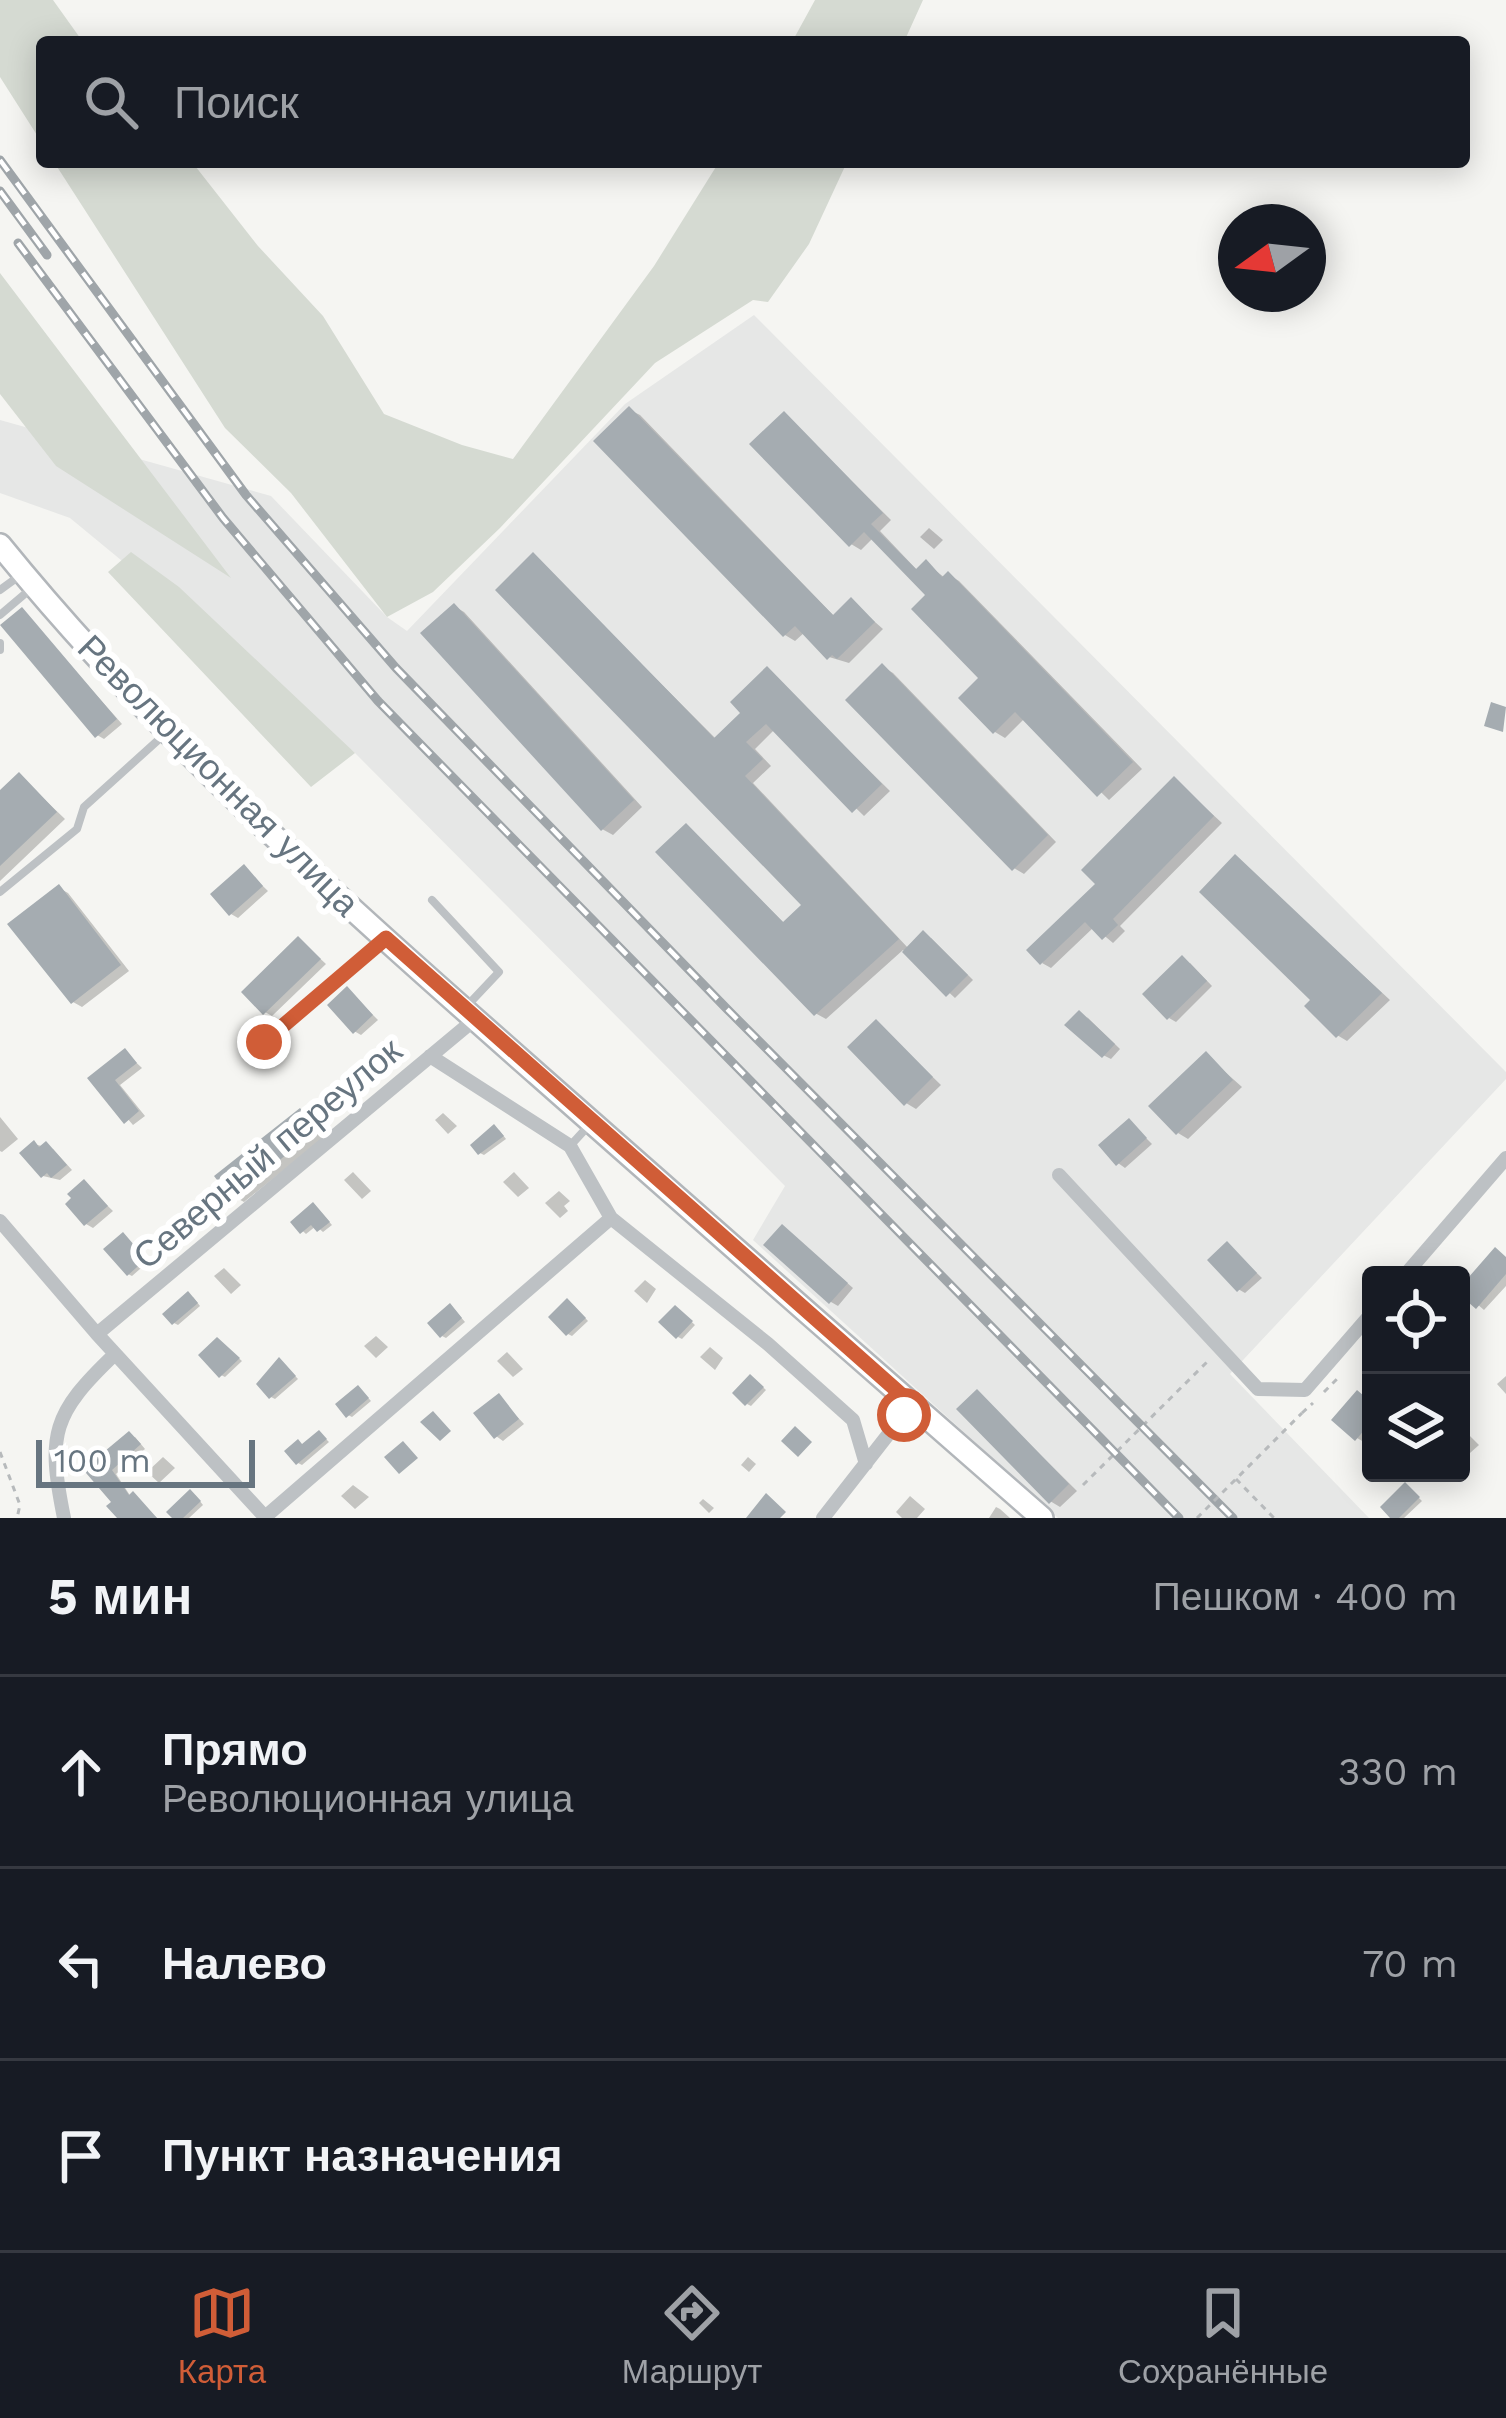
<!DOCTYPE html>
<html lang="ru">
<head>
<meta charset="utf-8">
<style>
	body { margin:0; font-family:"Work Sans",sans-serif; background:#242831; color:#f1f3f6 }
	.controls { position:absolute; right:36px; bottom:36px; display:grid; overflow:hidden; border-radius:12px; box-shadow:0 6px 30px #0003 }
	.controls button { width:108px; height:108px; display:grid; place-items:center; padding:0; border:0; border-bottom:3px solid #363941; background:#171b24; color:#f1f3f6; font:60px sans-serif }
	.compass { position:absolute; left:1218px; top:204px; width:108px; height:108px; border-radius:50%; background:#171b24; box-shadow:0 6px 30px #0003; rotate:255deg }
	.scale { position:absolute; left:36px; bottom:30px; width:219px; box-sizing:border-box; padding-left:12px; border:6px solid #677580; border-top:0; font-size:33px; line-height:42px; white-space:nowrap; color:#677580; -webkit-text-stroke:9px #fff; paint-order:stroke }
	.stop { position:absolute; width:36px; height:36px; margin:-27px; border:9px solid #d05d37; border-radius:50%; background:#fff }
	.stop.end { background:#d05d37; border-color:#fff; box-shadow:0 3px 12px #0008 }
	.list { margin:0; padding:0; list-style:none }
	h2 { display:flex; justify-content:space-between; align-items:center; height:156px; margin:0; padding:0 48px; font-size:51px }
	h2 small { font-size:39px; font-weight:400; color:#9ea1a6 }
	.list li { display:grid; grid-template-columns:78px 1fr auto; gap:36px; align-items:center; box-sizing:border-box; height:192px; padding:0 48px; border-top:3px solid #363941 }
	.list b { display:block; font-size:45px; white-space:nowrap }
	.list p { margin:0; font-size:39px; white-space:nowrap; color:#9ea1a6 }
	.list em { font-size:39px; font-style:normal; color:#9ea1a6 }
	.icon { flex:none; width:66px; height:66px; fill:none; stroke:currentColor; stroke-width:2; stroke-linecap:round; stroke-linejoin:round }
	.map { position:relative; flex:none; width:1506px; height:1518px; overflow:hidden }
	.search { position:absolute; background:#171b24; box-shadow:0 6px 30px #0003; left:36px; right:36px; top:36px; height:132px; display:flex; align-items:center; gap:30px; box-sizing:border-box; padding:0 42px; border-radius:12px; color:#9ea1a6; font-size:45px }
	.sheet { height:732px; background:#171b24 }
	nav { display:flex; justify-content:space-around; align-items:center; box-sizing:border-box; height:168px; border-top:3px solid #363941; background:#171b24; font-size:33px; color:#9ea1a6 }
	nav a { display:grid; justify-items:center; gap:6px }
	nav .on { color:#d05d37 }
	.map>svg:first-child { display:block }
</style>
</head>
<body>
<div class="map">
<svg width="1506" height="1518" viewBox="0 0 1506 1518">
	<rect width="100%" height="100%" fill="#f5f5f2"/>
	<!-- built -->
	<path fill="#e6e7e6" d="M 754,315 L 1506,1072 L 1506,1079 L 1230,1374 L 1369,1518 L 1058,1518 L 753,1240 L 785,1186 L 355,753 L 70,518 L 0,493 L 0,420 L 271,496 L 387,617 L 407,631 L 625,404 Z"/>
	<!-- green -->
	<path fill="#d5dad2" d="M 0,0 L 53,0 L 83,42 L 42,42 L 42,143 L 0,77 Z
		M 815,0 L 923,0 L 904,42 L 792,42 Z
		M 54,162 L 192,162 L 258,246 L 323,316 L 384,414 L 462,445 L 513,459 L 654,266 L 719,162 L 847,162 L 809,244 L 768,302 L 753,300 L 655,363 L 500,528 L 433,592 L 387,617 L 291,493 L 225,428 Z
		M 0,273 L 231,578 L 56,466 L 0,394 Z
		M 131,552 L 179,587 L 355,753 L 311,787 L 108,572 Z"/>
	<!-- shadow -->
	<path fill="#0003" d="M 630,410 L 640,415 L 835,617 L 851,601 L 883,629 L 849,663 L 829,657 L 805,632 L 795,641 L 785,635 L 597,441 Z
		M 784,414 L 891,520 L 880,531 L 918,571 L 926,563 L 945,578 L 949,575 L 959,581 L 1142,769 L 1109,800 L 1025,718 L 1005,738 L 995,732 L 982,678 L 929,595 L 873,538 L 861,550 L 851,544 Z
		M 929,528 L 943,540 L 934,549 L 920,537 Z
		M 534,556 L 717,740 L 744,713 L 767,670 L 890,791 L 864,816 L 775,729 L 755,749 L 771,766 L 753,783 L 909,949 L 931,938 L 973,980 L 955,998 L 903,950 L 826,1019 L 815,1013 L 686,826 L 785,924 L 805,905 Z
		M 454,606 L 464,612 L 642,807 L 613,835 L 602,829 Z
		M 22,611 L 122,724 L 104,739 L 97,735 Z
		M 883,667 L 893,673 L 1056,842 L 1024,874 L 1014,868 Z
		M 19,775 L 65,819 L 0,881 L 0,794 Z
		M 1174,779 L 1222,823 L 1120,926 L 1125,931 L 1113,943 L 1094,927 L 1051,968 L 1042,963 Z
		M 1236,858 L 1390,1000 L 1347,1041 L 1337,1035 Z
		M 244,868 L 268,891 L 238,918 L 231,914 Z
		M 59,888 L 68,893 L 129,971 L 82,1007 L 73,1002 Z
		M 299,939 L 326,964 L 272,1016 L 265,1012 Z
		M 1190,963 L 1212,986 L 1176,1022 L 1169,1018 Z
		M 348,990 L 378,1020 L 361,1035 L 354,1031 Z
		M 1087,1017 L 1120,1049 L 1111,1059 L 1103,1055 Z
		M 877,1023 L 941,1085 L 916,1109 L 906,1103 Z
		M 125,1052 L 142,1068 L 120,1085 L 145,1116 L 133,1125 L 92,1078 Z
		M 1206,1055 L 1242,1087 L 1188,1139 L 1178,1133 Z
		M 301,1111 L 326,1136 L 244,1202 L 233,1196 Z
		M 443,1113 L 457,1126 L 448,1134 L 435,1120 Z
		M 0,1117 L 18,1139 L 2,1152 L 0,1151 Z
		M 1129,1121 L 1152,1144 L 1125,1168 L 1118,1163 Z
		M 499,1130 L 506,1139 L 484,1155 L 480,1153 Z
		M 34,1144 L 53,1149 L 72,1170 L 60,1180 L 43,1176 Z
		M 353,1172 L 371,1191 L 362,1199 L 344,1180 Z
		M 514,1172 L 529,1188 L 518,1197 L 503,1182 Z
		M 84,1183 L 113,1211 L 93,1228 L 86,1224 Z
		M 559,1191 L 570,1201 L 564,1206 L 568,1211 L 560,1218 L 545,1203 Z
		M 317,1208 L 332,1225 L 323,1232 L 316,1226 L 306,1234 L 294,1223 Z
		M 789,1232 L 853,1288 L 838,1306 L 831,1302 Z
		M 127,1238 L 148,1262 L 132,1276 L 128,1274 Z
		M 1228,1245 L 1262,1278 L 1245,1293 L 1238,1289 Z
		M 1506,1259 L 1506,1286 L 1484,1310 L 1461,1290 Z
		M 224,1268 L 241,1285 L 231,1294 L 214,1276 Z
		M 645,1280 L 656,1289 L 647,1303 L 634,1291 Z
		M 193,1297 L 200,1306 L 178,1325 L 174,1323 Z
		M 572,1304 L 588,1321 L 572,1336 L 568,1334 Z
		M 454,1309 L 465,1322 L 446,1338 L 442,1336 Z
		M 680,1311 L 695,1325 L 682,1339 L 678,1337 Z
		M 376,1336 L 388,1347 L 376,1358 L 364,1346 Z
		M 221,1343 L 242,1361 L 225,1377 L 221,1375 Z
		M 710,1347 L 723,1358 L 715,1370 L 700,1357 Z
		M 507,1352 L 523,1369 L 513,1377 L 497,1361 Z
		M 283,1363 L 298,1379 L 275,1399 L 271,1397 Z
		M 1506,1376 L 1506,1394 L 1497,1384 Z
		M 755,1380 L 766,1390 L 751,1406 L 747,1404 Z
		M 362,1391 L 371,1401 L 352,1417 L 348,1415 Z
		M 977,1392 L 1077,1491 L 1060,1507 L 1050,1501 Z
		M 499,1397 L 524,1424 L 503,1441 L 496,1436 Z
		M 1371,1403 L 1371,1433 L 1364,1442 L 1357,1438 Z
		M 1464,1430 L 1479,1445 L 1461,1461 L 1461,1433 Z
		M 323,1436 L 329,1442 L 302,1465 L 298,1463 L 304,1446 Z
		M 135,1437 L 145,1449 L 116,1474 L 131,1497 L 157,1518 L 119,1518 L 101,1459 Z
		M 163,1457 L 175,1468 L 159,1483 L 147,1472 Z
		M 748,1457 L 756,1464 L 749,1472 L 741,1465 Z
		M 353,1485 L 369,1497 L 355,1509 L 341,1496 Z
		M 1409,1488 L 1422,1501 L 1404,1518 L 1395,1518 Z
		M 195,1495 L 203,1505 L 189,1518 L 176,1518 Z
		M 910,1496 L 925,1509 L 917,1518 L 902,1518 L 896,1512 Z
		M 703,1499 L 714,1508 L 709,1513 L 699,1503 Z
		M 996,1507 L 1000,1509 L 1010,1518 L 989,1518 Z"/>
	<!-- building -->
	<path fill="#a5acb1" d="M 629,406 L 833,615 L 851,597 L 875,622 L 837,659 L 832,655 L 827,660 L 795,626 L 783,637 L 593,441 Z
		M 784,411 L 883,513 L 871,524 L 916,569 L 926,559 L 942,577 L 948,571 L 1133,762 L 1097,797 L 1015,712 L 993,734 L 958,698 L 978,678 L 911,609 L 925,595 L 864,532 L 849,547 L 749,444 Z
		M 533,552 L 714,738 L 740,713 L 730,702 L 767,666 L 882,784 L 852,813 L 766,724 L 746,742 L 763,759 L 745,776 L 899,939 L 814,1016 L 655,852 L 686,823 L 783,922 L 801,905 L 495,590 Z
		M 454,603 L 634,800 L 601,831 L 420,633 Z
		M 22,607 L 117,719 L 95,738 L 0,625 Z
		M 882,663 L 1048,835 L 1012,871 L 845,700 Z
		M 1491,702 L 1506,707 L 1503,732 L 1484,726 Z
		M 19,772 L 57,812 L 0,866 L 0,790 Z
		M 1174,776 L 1214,816 L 1113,919 L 1118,925 L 1102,940 L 1085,922 L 1040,965 L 1026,950 L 1095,884 L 1081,870 Z
		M 1235,854 L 1382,993 L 1336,1038 L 1304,1006 L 1310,1000 L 1199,892 Z
		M 244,864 L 263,886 L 229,916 L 210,894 Z
		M 59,884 L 121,965 L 71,1004 L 7,924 Z
		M 923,930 L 968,975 L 946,997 L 902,952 Z
		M 298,936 L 321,959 L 263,1015 L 241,992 Z
		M 1182,955 L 1207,981 L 1167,1020 L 1142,994 Z
		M 347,986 L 373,1015 L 353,1034 L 327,1005 Z
		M 1079,1010 L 1115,1044 L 1102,1058 L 1064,1025 Z
		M 876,1019 L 933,1077 L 904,1106 L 847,1047 Z
		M 125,1048 L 137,1063 L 115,1080 L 139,1111 L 124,1124 L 87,1078 Z
		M 1206,1051 L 1233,1080 L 1176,1135 L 1148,1106 Z
		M 300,1108 L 318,1130 L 231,1198 L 214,1176 Z
		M 1129,1118 L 1147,1138 L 1116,1166 L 1098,1145 Z
		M 494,1124 L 504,1136 L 478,1155 L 470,1145 Z
		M 34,1140 L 39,1147 L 46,1141 L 67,1165 L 51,1178 L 47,1173 L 41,1178 L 19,1153 Z
		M 84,1179 L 108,1206 L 84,1226 L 65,1204 L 71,1198 L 67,1194 Z
		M 313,1202 L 330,1222 L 317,1232 L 311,1225 L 300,1234 L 290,1222 Z
		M 782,1224 L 848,1283 L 829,1304 L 763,1245 Z
		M 123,1232 L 146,1259 L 127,1276 L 103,1249 Z
		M 1227,1241 L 1257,1273 L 1237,1292 L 1207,1260 Z
		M 1495,1247 L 1506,1257 L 1506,1274 L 1476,1309 L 1461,1296 L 1461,1286 Z
		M 188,1291 L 198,1303 L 172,1325 L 162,1314 Z
		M 567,1298 L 586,1318 L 566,1336 L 548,1317 Z
		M 450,1303 L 462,1318 L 440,1338 L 427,1323 Z
		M 675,1305 L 693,1321 L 676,1339 L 658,1322 Z
		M 217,1337 L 240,1358 L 219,1378 L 198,1355 Z
		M 279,1357 L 296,1376 L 269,1399 L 256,1384 Z
		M 750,1374 L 764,1387 L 745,1406 L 732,1393 Z
		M 358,1385 L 369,1398 L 346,1418 L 335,1404 Z
		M 977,1389 L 1069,1484 L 1049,1504 L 956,1409 Z
		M 1357,1390 L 1371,1402 L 1371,1422 L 1355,1441 L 1331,1420 Z
		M 499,1393 L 519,1419 L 494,1439 L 473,1413 Z
		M 433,1411 L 451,1431 L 440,1441 L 420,1422 Z
		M 795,1426 L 812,1442 L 798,1457 L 781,1441 Z
		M 319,1430 L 327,1439 L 296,1465 L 284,1451 L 298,1439 L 302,1444 Z
		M 129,1431 L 141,1444 L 112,1470 L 129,1495 L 133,1491 L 157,1518 L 117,1518 L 106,1506 L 111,1502 L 80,1466 L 95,1452 L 99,1456 Z
		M 403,1441 L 418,1458 L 399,1474 L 384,1457 Z
		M 1405,1482 L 1420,1497 L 1399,1518 L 1390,1518 L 1380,1507 Z
		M 190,1489 L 201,1501 L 183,1518 L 172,1518 L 166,1512 Z
		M 766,1493 L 786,1512 L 780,1518 L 746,1518 Z"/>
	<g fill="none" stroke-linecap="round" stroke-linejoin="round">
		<!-- secondary casing -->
		<g stroke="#b2b6ba" stroke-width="26">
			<path id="secondary" d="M 0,545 C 159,741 348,907 537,1074 C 705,1222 873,1371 1042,1518"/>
		</g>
		<!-- path -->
		<path stroke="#b7babc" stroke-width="3" stroke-dasharray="6 6" stroke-linecap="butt" d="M 1324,1392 L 1337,1379 L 1334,1377
			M 1302,1413 L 1313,1403
			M 0,1452 L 20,1505 L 17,1518
			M 1236,1479 L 1274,1518
			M 1083,1485 L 1209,1360"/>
		<!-- service -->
		<path stroke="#bdc1c4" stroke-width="8" d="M 0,590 L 22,574
			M 0,615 L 33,587
			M 0,643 L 0,650
			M 0,892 L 77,829 L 84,807 L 166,733
			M 432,900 L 499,972 L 465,1008
			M 264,1042 L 385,939
			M 570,1146 L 591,1123"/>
		<!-- minor -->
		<path stroke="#bdc1c4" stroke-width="14" d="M 430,1056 L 570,1146 L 611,1218 L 768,1344 L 853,1420 L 866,1464
			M 1059,1175 L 1258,1389 L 1305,1390 L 1371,1314
			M 0,1221 L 97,1334 L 266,1518
			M 1405,1275 L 1506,1158
			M 97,1334 L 475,1019
			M 265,1517 L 611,1218
			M 64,1518 C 47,1434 52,1414 115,1354
			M 823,1518 L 912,1404"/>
		<!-- secondary -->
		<use href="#secondary" stroke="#fff" stroke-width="21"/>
		<!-- rail casing -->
		<g stroke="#9fa5a9" stroke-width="9">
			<path id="rail" d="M 0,160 L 246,495 L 396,668 L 727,1009 L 1233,1518
				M 0,191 L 47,255
				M 18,243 L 223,518 L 378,701 L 1179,1518"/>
		</g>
		<!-- rail -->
		<use href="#rail" stroke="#fff" stroke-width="4.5" stroke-dasharray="14" stroke-linecap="butt"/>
		<!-- path-bridge -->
		<path stroke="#b7babc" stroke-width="3" stroke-dasharray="6 6" stroke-linecap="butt" d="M 1197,1518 L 1302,1413"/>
	</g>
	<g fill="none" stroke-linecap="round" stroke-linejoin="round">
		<!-- route -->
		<path stroke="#d05d37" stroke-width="15" d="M 264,1042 L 386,938 L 912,1404 L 904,1415"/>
	</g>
	<g text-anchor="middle" stroke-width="12" stroke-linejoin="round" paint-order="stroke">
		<!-- street labels -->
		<g font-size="36" fill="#677580" stroke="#fff">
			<text transform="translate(219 775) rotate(45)" y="13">Революционная улица</text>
			<text transform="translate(267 1153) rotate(-40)" y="13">Северный переулок</text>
		</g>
	</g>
</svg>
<div class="controls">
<button><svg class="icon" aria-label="locate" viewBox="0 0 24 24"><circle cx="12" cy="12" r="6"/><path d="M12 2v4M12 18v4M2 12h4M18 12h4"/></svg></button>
<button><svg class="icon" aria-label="layers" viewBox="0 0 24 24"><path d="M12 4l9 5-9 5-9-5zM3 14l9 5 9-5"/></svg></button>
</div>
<svg class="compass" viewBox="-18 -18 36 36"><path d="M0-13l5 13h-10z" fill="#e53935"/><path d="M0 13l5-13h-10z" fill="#9ea1a6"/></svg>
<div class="scale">100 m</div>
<div class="stop" style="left:904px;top:1415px"></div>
<div class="stop end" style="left:264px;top:1042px"></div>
<div class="search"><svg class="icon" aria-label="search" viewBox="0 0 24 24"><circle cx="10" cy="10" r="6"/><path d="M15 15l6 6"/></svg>Поиск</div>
</div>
<section class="sheet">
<h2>5 мин<small>Пешком · 400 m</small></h2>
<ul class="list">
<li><svg class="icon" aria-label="ahead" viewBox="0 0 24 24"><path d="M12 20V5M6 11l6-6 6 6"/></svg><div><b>Прямо</b><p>Революционная улица</p></div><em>330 m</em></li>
<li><svg class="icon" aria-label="left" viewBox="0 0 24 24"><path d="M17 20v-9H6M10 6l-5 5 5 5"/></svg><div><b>Налево</b></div><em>70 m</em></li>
<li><svg class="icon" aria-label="arrive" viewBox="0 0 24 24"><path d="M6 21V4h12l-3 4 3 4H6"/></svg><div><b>Пункт назначения</b></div></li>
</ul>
</section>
<nav>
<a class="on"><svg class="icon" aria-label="map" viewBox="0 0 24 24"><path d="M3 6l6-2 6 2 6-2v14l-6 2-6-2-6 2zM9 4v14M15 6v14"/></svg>Карта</a>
<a><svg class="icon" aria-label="directions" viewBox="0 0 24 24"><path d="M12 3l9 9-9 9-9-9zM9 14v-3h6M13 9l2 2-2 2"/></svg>Маршрут</a>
<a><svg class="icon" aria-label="saved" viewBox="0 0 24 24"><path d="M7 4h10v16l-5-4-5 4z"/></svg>Сохранённые</a>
</nav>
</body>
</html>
